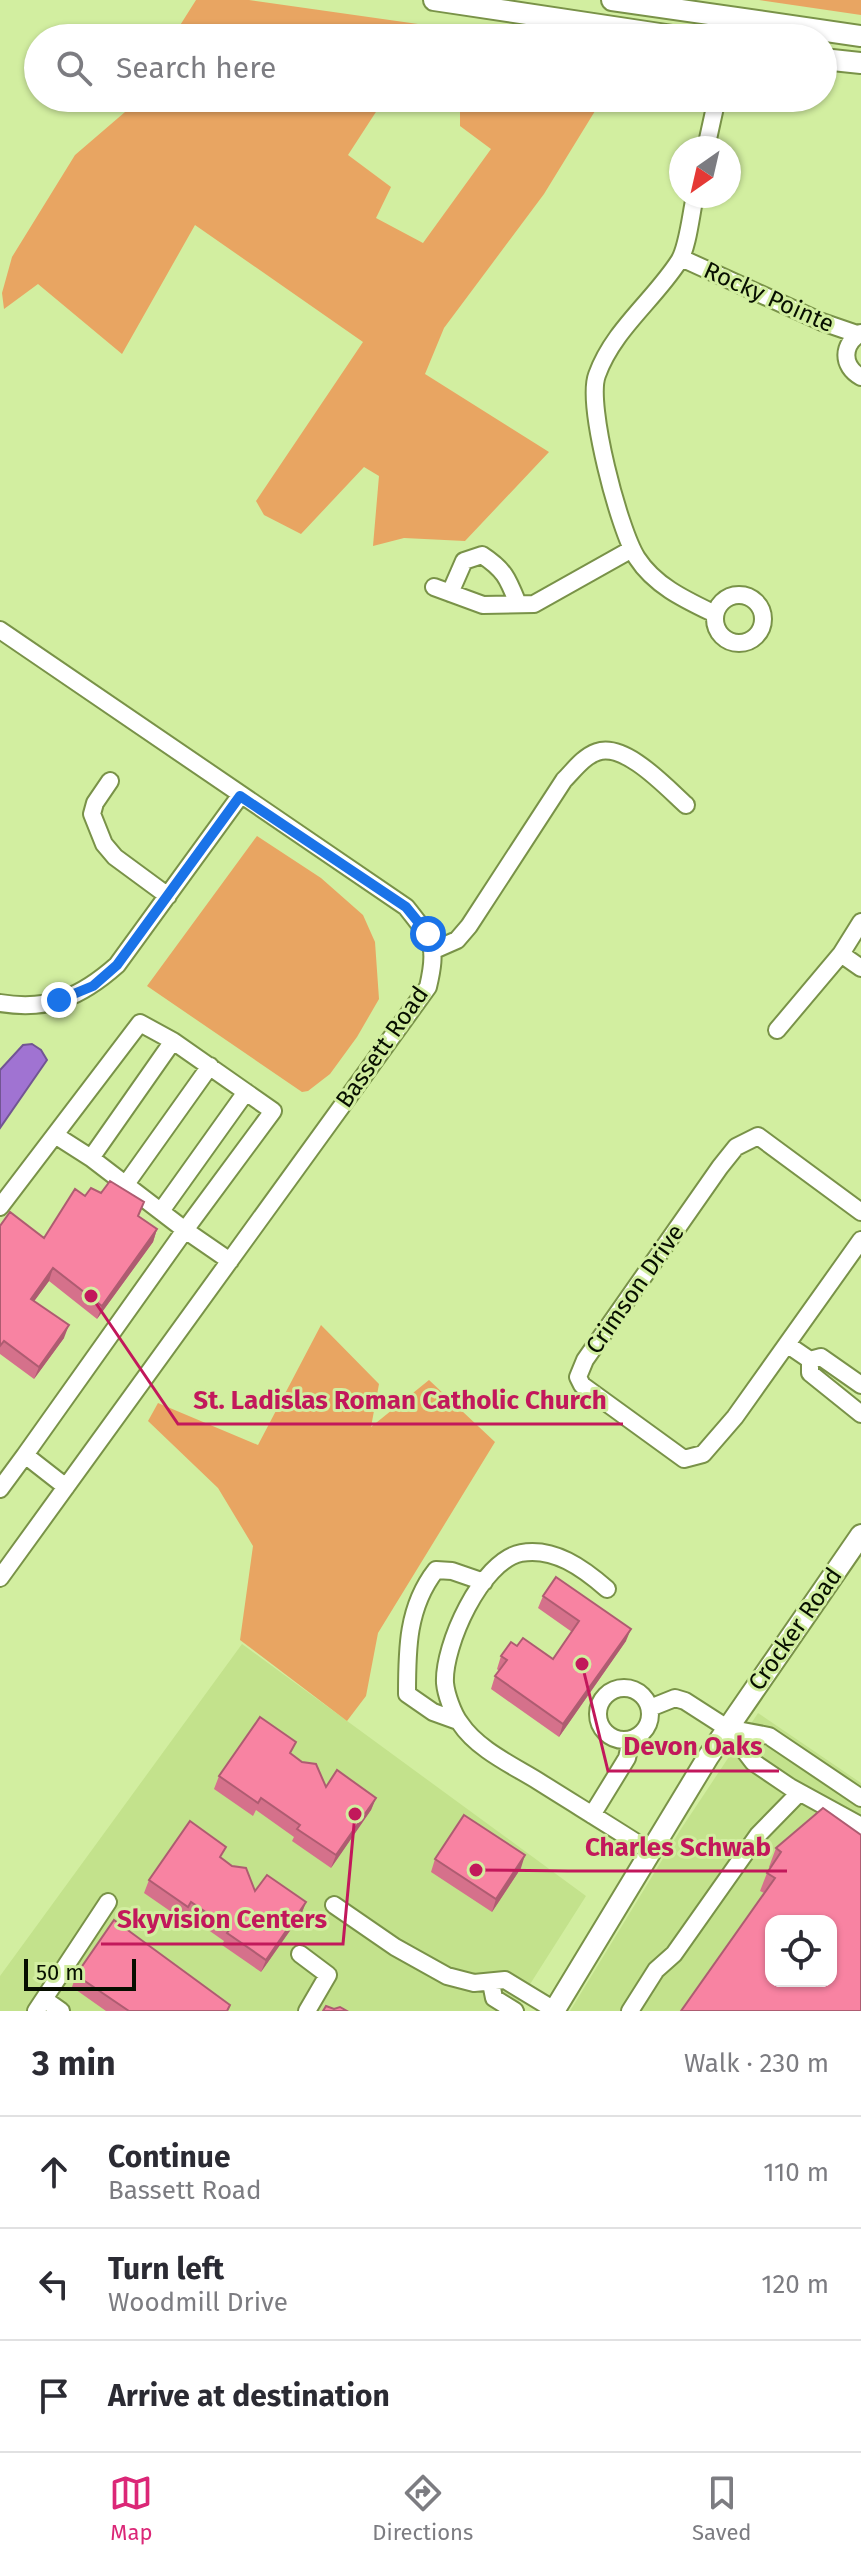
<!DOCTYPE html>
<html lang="en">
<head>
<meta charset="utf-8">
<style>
	body { margin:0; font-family:"Fira Sans",sans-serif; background:#f7f7f7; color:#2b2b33 }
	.controls { position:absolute; right:24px; bottom:24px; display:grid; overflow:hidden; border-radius:16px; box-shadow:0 2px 6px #0004 }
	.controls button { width:72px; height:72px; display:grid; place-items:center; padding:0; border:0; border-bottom:2px solid #e1e1e2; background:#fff; color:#2b2b33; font:40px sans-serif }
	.compass { position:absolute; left:669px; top:136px; width:72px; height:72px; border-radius:50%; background:#fff; box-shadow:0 2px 6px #0004; rotate:214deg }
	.scale { position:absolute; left:24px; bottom:20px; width:112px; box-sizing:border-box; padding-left:8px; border:4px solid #070f00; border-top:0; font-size:22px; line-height:28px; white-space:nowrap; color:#070f00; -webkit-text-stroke:6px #d2eea0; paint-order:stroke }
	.stop { position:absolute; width:24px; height:24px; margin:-18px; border:6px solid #1a73e8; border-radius:50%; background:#fff }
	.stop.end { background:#1a73e8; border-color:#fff; box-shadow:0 2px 8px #0008 }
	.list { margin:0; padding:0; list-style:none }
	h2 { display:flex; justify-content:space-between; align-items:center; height:104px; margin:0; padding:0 32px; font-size:34px }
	h2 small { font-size:26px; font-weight:400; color:#7c7c81 }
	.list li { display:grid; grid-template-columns:52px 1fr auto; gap:24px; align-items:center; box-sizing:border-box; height:112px; padding:0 32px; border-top:2px solid #e1e1e2 }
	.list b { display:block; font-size:30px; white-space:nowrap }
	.list p { margin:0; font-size:26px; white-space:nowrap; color:#7c7c81 }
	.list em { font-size:26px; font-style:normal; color:#7c7c81 }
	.icon { flex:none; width:44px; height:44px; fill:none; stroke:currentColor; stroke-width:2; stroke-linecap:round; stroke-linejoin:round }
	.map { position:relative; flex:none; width:861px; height:2011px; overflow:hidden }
	.search { position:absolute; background:#fff; box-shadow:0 2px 6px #0004; left:24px; right:24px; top:24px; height:88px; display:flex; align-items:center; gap:20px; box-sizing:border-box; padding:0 28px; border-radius:44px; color:#7c7c81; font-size:30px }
	.sheet { height:440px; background:#fff }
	nav { display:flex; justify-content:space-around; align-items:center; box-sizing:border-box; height:112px; border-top:2px solid #e1e1e2; background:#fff; font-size:22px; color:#7c7c81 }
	nav a { display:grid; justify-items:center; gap:4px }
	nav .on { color:#db2777 }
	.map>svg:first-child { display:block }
</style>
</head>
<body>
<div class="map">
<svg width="861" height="2011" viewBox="0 0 861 2011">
	<rect width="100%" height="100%" fill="#d2eea0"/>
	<!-- built -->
	<path fill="#c3e28c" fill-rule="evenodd" d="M 242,1644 L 586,1896 L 513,2011 L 0,2011 L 0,1976 Z
		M 758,1713 L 861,1783 L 861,2011 L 570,2011 L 681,1829 ZM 771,1921 L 831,1921 L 831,1981 L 771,1981 Z"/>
	<!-- green -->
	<path fill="#e8a562" d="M 196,0 L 249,0 L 432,26 L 425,38 L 172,38 Z
		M 759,0 L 861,0 L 861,15 Z
		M 134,98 L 385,98 L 348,155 L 391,187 L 376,218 L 423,243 L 491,149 L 460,126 L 460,110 L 469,98 L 603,98 L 544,194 L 444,328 L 425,374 L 549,452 L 465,541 L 404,538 L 373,546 L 379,476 L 364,467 L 301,534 L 264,515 L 256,501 L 363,342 L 195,225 L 122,354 L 38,284 L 4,309 L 2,293 L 12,257 L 75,155 L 125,112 Z
		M 257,836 L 321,878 L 363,915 L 375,942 L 379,999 L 357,1037 L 330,1074 L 308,1091 L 302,1092 L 147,986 Z
		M 321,1325 L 379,1384 L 371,1427 L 429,1380 L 495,1442 L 378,1633 L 366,1696 L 347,1721 L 240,1640 L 253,1546 L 218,1488 L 148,1421 L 158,1403 L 258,1445 Z"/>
	<!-- water -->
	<path fill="#a073d2" stroke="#725593" stroke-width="2" d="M 32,1044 L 41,1050 L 47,1060 L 0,1128 L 0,1070 L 23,1045 Z"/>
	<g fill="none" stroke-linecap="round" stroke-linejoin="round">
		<!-- minor casing -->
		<g stroke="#799248" stroke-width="20">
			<path id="minor" d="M 730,38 L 733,18
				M 706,148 L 717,98
				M 695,196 C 691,213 688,247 679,261 C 654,300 613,330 597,375 C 586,404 619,530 637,558 C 655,586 686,600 715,614
				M 681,258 L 822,322 L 857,334
				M 861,333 C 842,344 841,366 861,377
				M 434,587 L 483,605 L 534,604 L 632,549
				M 450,593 L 464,561 L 482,555 C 505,570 508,579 518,604
				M715 619a24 24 0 1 1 48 0a24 24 0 1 1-48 0Z
				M 0,630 L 406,907 C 432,940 438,945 428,987 L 0,1578
				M 110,781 L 95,803 L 92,814 L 104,844 L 115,857 L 168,896
				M 432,951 L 457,940 L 469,926 L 564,780 C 574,770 583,757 597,752 C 625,742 666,787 686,805
				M 841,954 L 861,968
				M 0,1003 C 49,1011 81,997 117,965 L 240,796
				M 777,1030 L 841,954 L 861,922
				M 91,1158 L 173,1041
				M 126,1184 L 210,1066
				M 0,1207 L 140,1023 L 173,1041 L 273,1111 L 185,1230 L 230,1261
				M 161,1211 L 246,1092
				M 861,1212 L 758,1136 L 736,1147 L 720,1167 L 585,1360 L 578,1377 L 582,1385 L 684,1459 L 703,1454 L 735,1417 L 861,1240
				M 788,1345 L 810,1360 L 821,1357 L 861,1385
				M 810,1360 L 810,1373 L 861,1414
				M 25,1455 L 185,1230 L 91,1158 L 55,1135
				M 0,1489 L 25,1455 L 66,1487
				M 607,1589 C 583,1568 554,1547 521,1553 C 481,1561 443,1646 445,1683 C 446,1694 453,1714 460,1723 C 477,1749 512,1765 538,1781 C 576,1805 614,1828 651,1852
				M598 1714a26 26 0 1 1 52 0a26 26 0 1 1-52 0Z
				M 650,1708 L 675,1698 L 685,1701 L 727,1728 L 753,1762 L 790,1787 L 861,1826
				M 458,1721 L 433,1712 L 407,1694 C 407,1650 407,1607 436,1570 L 452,1571 L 484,1582
				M 727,1728 L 769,1736 L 861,1798
				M 592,1815 L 627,1758 L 629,1749 L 627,1740
				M 334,1905 L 395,1947 L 447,1976 L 474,1983 L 505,1980 L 556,2011
				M 300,1954 L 328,1975 L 307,2011
				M 491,1983 L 494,1998 L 515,2011
				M 44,1999 L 61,2011
				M 36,2011 L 108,1902
				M 630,2011 L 656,1970 L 674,1954 L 758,1835 L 799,1793"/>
		</g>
		<!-- major casing -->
		<g stroke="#799248" stroke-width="24">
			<path id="major" d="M 434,0 L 686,38
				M 612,0 L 861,36
				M 823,59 L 861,63
				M 554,2011 L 708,1757 L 861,1535"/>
		</g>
		<!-- minor -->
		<use href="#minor" stroke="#fff" stroke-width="16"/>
		<!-- major -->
		<use href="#major" stroke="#fff" stroke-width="20"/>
	</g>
	<!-- wall -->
	<path fill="#d5718b" d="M 85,1196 L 139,1216 L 157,1229 L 153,1242 L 97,1319 L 49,1281 L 34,1301 L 64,1338 L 34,1379 L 0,1354 L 0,1226 L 44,1238 Z
		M 543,1596 L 626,1641 L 559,1737 L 491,1689 L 495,1676 L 499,1671 L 497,1669 L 501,1656 L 517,1646 L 553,1659 L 572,1632 L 538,1608 Z
		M 292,1754 L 326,1787 L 376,1798 L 371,1810 L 331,1868 L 292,1841 L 294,1837 L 256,1810 L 253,1816 L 214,1789 L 219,1776 Z
		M 823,1808 L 764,1893 L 760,1891 L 767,1873 L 770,1868 L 769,1867 L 776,1848 Z
		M 222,1859 L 255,1891 L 306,1902 L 301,1915 L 261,1972 L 222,1945 L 224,1941 L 187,1915 L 183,1920 L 144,1893 L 149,1880 Z
		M 435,1859 L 521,1868 L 492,1912 L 431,1872 Z
		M 76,1975 L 230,2005 L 228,2011 L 106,2011 L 72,1987 Z"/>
	<!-- shaded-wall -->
	<path fill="#ae5c71" d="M 157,1229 L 153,1242 L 97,1319 L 102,1306 Z
		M 53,1268 L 49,1281 L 27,1311 L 31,1299 Z
		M 69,1325 L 64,1338 L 34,1379 L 39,1367 Z
		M 631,1629 L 626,1641 L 559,1737 L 563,1724 Z
		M 376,1798 L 371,1810 L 331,1868 L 336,1855 Z
		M 525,1855 L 521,1868 L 492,1912 L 496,1899 Z
		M 306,1902 L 301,1915 L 261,1972 L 266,1960 Z"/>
	<!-- building -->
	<path fill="#f883a2" stroke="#ae5c71" stroke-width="2" fill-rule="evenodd" d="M 110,1181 L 144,1202 L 138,1216 L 157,1229 L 102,1306 L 53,1268 L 31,1299 L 69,1325 L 39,1367 L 4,1341 L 0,1346 L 0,1226 L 10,1212 L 44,1238 L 75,1189 L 85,1196 L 91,1188 L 101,1193 Z
		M 556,1577 L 631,1629 L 563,1724 L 495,1676 L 507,1660 L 501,1656 L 511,1642 L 517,1646 L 523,1638 L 553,1659 L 579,1621 L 543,1596 Z
		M 260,1717 L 296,1742 L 290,1753 L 302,1762 L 316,1764 L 326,1787 L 337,1770 L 376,1798 L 336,1855 L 297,1829 L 300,1825 L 261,1798 L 258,1803 L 219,1776 Z
		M 823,1808 L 861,1835 L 861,2011 L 681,2011 L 775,1878 L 767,1873 L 781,1852 L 776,1848 ZM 771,1921 L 831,1921 L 831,1981 L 771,1981 Z
		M 464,1815 L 525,1855 L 496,1899 L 435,1859 Z
		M 190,1821 L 226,1847 L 220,1857 L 232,1866 L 246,1868 L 255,1891 L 267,1875 L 306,1902 L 266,1960 L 227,1933 L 230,1929 L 191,1902 L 188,1907 L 149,1880 Z
		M 114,1920 L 230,2005 L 227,2011 L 129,2011 L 76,1975 Z
		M 326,2006 L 334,2009 L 340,2007 L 347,2011 L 323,2011 Z"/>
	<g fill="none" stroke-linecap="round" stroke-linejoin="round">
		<!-- route -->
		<path stroke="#1a73e8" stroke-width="10" d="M 59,1000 L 93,986 L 117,965 L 240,796 L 406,907 L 428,934"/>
	</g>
	<g text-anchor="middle" stroke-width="6" stroke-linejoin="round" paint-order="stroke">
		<!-- street labels -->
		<g font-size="24" fill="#070f00" stroke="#d2eea0">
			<text transform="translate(769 297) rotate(24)" y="8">Rocky Pointe</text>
			<text transform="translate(382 1047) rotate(-55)" y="8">Bassett Road</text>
			<text transform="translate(635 1289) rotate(-55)" y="8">Crimson Drive</text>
			<text transform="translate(795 1629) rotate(-55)" y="8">Crocker Road</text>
		</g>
	</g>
	<!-- callouts -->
	<path fill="none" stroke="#c2185b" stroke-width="3" d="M91 1296L178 1424H623M582 1664L608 1771H779M476 1870L568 1871H787M355 1814L343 1944H101"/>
	<g fill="#c2185b" stroke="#d2eea0" stroke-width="3">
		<circle cx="91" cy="1296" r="8"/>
		<circle cx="582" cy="1664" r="8"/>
		<circle cx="476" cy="1870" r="8"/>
		<circle cx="355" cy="1814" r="8"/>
	</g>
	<g font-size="26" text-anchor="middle" font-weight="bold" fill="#c2185b" stroke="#d2eea0" stroke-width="6" stroke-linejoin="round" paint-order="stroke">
		<text x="400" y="1409">St. Ladislas Roman Catholic Church</text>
		<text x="693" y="1755">Devon Oaks</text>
		<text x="678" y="1856">Charles Schwab</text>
		<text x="222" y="1928">Skyvision Centers</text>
	</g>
</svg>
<div class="controls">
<button><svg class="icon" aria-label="locate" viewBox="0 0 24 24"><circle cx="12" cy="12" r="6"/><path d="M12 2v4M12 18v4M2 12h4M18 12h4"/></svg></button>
</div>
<svg class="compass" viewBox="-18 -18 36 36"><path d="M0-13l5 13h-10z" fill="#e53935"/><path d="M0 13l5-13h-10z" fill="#7c7c81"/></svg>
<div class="scale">50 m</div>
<div class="stop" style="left:428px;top:934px"></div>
<div class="stop end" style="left:59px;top:1000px"></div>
<div class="search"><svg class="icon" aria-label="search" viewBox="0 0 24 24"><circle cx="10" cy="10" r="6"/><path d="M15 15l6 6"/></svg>Search here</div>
</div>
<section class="sheet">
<h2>3 min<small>Walk · 230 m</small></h2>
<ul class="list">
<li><svg class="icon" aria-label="ahead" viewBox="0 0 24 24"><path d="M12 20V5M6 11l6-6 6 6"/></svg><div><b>Continue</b><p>Bassett Road</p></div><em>110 m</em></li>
<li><svg class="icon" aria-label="left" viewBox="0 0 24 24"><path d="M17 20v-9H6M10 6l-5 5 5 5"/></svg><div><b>Turn left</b><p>Woodmill Drive</p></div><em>120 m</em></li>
<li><svg class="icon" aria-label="arrive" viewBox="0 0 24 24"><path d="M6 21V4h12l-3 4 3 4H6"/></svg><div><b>Arrive at destination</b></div></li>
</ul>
</section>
<nav>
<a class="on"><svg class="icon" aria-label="map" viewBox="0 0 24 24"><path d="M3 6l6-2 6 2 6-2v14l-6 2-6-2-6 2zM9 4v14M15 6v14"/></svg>Map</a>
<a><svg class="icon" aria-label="directions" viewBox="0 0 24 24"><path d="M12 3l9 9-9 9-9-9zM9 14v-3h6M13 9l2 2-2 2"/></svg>Directions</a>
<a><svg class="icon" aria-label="saved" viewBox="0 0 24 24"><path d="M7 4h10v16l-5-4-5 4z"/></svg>Saved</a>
</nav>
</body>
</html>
